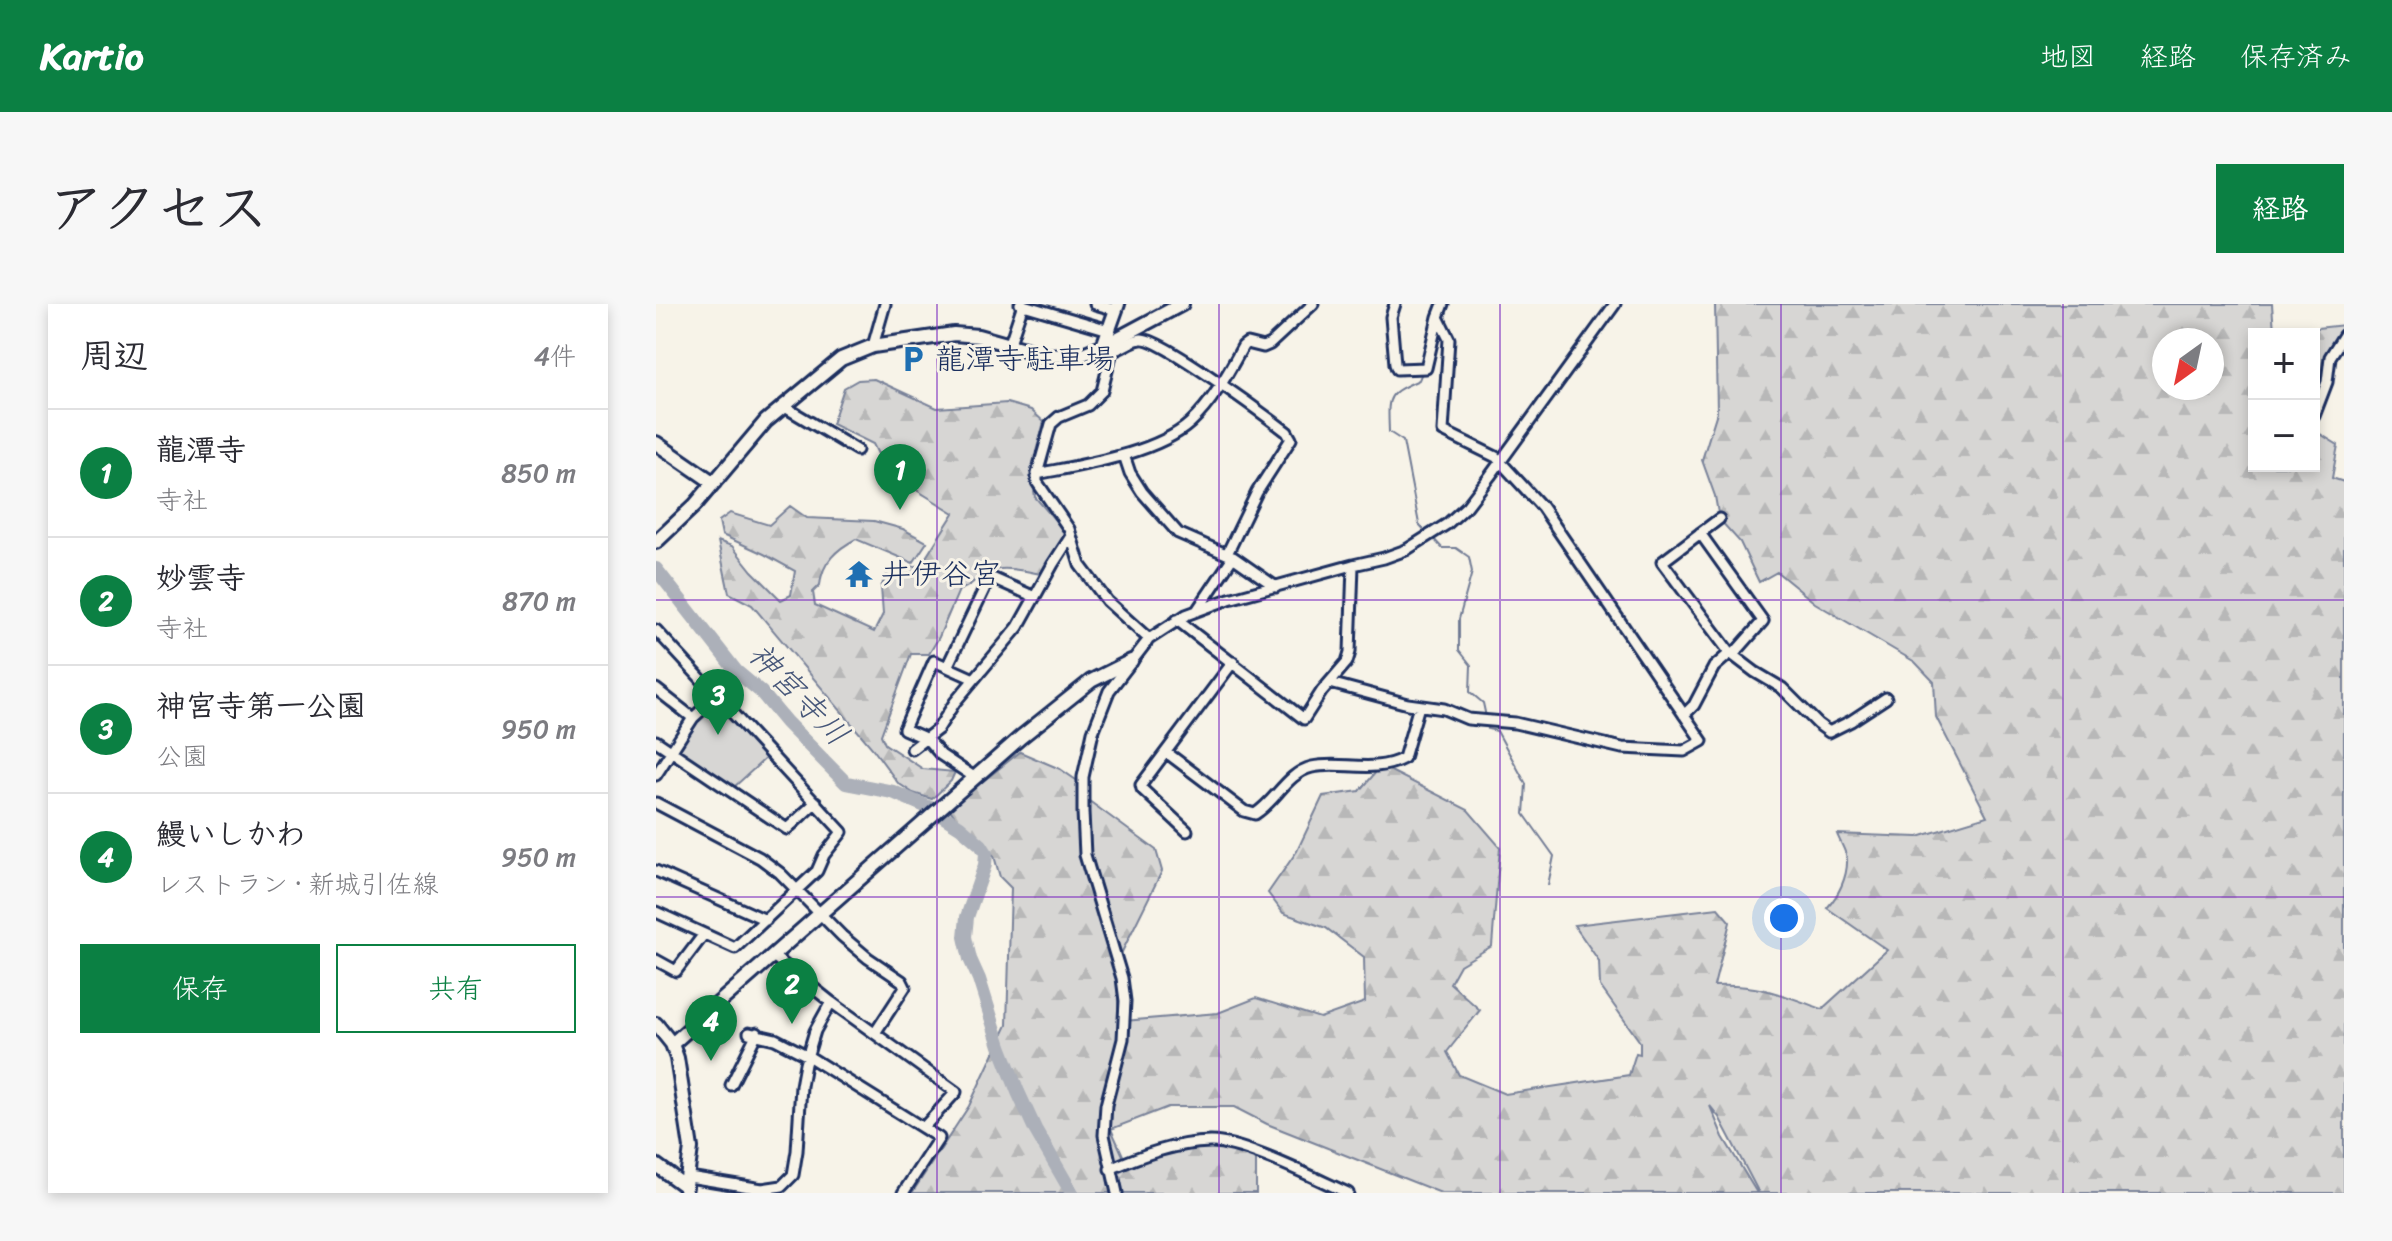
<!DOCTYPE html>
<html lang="ja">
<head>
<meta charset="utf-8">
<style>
	body { margin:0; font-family:Sriracha,"Klee One",sans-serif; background:#f7f7f7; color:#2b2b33 }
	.controls { position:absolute; right:24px; top:24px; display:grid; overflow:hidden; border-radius:0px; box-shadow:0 4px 12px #0003 }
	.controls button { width:72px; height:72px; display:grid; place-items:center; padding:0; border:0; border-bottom:2px solid #e1e1e2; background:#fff; color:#2b2b33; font:40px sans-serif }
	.compass { position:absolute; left:1496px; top:24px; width:72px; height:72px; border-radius:50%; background:#fff; box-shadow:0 4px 12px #0003; rotate:213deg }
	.you { position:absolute; left:1128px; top:614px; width:28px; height:28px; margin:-20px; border:6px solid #fff; border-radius:50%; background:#1a73e8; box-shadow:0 0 0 12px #1a73e833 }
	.badge { display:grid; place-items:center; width:52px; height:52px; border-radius:50%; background:#0b8043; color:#fff; font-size:26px; font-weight:700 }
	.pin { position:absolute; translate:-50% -66px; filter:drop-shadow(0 2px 4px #0008) }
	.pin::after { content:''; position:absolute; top:42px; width:28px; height:24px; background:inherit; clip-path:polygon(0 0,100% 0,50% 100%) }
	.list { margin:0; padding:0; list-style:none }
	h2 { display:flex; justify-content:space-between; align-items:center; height:104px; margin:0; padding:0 32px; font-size:34px }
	h2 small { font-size:26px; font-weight:400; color:#7c7c81 }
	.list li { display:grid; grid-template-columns:52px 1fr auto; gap:24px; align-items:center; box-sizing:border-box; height:128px; padding:0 32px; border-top:2px solid #e1e1e2 }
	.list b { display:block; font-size:30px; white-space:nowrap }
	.list p { margin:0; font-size:26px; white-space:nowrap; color:#7c7c81 }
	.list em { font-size:26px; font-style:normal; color:#7c7c81 }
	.actions { display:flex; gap:16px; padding:24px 32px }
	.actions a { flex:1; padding:18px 0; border:2px solid #0b8043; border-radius:0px; text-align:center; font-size:28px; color:#0b8043 }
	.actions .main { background:#0b8043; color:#fff }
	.map { position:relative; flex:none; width:1688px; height:889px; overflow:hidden; border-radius:0px }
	header { display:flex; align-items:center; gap:48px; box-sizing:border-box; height:112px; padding:0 40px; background:#0b8043; color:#fff }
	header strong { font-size:38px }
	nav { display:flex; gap:44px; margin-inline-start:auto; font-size:28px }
	.intro { display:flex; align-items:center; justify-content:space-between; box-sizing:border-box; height:192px; padding:0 48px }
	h1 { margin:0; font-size:56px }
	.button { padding:20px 36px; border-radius:0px; background:#0b8043; color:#fff; font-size:28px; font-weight:700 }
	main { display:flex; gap:48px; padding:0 48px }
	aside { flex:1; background:#fff; border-radius:0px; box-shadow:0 4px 12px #0003 }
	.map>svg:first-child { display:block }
</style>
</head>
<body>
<header>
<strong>Kartio</strong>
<nav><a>地図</a><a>経路</a><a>保存済み</a></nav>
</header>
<div class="intro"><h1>アクセス</h1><a class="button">経路</a></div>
<main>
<aside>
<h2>周辺<small>4件</small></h2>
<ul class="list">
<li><span class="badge">1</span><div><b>龍潭寺</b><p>寺社</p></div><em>850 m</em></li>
<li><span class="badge">2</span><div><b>妙雲寺</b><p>寺社</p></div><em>870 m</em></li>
<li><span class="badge">3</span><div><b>神宮寺第一公園</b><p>公園</p></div><em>950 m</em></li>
<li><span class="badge">4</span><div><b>鰻いしかわ</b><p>レストラン · 新城引佐線</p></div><em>950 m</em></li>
</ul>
<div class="actions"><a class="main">保存</a><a>共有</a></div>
</aside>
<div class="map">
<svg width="1688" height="889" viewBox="0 0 1688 889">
	<defs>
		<pattern id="forest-firs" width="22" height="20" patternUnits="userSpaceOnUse" patternTransform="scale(2)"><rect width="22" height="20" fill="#d7d6d4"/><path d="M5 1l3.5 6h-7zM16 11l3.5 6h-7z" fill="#b8b8b8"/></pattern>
	</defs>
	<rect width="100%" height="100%" fill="#f7f3e8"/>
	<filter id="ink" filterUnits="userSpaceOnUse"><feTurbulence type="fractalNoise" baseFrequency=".0125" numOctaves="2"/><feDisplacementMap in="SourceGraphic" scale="16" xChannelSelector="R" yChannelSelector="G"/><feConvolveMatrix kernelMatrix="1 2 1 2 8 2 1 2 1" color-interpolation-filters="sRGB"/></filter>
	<g filter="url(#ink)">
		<!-- green -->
		<path fill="#d7d6d4" stroke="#798299" stroke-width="2" d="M 61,397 L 112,452 L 77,484 L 22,446 L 40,417 Z"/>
		<!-- forest -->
		<path fill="url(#forest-firs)" stroke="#798299" stroke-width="2" fill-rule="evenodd" d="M 1059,0 L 1616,0 L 1618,27 L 1621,30 L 1598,30 L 1598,162 L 1658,162 L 1658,30 L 1643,30 L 1661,24 L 1688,21 L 1688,31 L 1672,48 L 1659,110 L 1661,128 L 1682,141 L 1676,174 L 1688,178 L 1688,889 L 1103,889 L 1063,813 L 1054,802 L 1067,833 L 1101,889 L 785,889 L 611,820 L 578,803 L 512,803 L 455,825 L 469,856 L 556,837 L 600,850 L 600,889 L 256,889 L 313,802 L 351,721 L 355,584 L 344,573 L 338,552 L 323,534 L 307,525 L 293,504 L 364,448 L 404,465 L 423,478 L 425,491 L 500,546 L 506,567 L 461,658 L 462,699 L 466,724 L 468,717 L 562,709 L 600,694 L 664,714 L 709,698 L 708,653 L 670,624 L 627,609 L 612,589 L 641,547 L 667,492 L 704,487 L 725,462 L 812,506 L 844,543 L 836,642 L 804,661 L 794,679 L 824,706 L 791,748 L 803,771 L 849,790 L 973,771 L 980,749 L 984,750 L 984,738 L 944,682 L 943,657 L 918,621 L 1062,604 L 1074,618 L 1058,682 C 1104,680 1124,690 1166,705 L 1231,646 L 1171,604 C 1182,592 1192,573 1191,555 C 1190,547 1184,538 1181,530 L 1262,533 L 1331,512 L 1280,413 L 1278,378 L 1259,358 L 1159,299 L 1121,268 L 1103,278 L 1084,238 L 1063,215 L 1059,192 L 1046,156 L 1061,108 ZM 1508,36 L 1556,36 L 1556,84 L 1508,84 Z
			M 218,75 L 281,104 L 351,99 L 375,106 L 388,118 L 375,166 L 379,193 L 412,231 L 385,270 C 369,267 347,261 331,268 C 320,273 316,283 303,286 L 283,333 L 273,350 L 255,350 L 225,431 L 229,440 L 267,465 L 299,468 L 295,477 L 276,495 L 257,489 L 242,479 L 217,445 L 96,301 L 73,289 L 62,237 L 76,242 L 96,267 L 125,296 L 135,291 L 139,267 L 108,250 L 66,231 L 63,217 L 74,209 L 113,221 L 134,202 L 151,214 L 218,217 L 247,225 L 271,238 L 257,259 L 200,235 C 181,245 166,258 164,281 L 157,288 L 159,301 L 218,328 L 227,310 L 225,283 L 232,268 L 265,261 L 298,209 L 231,168 L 217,140 L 176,120 L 188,84 L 202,76 Z"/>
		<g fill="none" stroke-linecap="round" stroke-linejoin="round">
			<!-- stream -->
			<path stroke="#727c95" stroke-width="2" d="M 769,48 L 774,27
				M 767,66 L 763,76 C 729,91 732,92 733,128 L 747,137 L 763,220 L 771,229
				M 776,233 L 786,244 L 800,244 L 813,253 L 816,268 L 803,315 L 803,346 L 815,361 L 814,388 L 827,399 L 830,413
				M 831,419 L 832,425 L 841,427 L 870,480 L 868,510 L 898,552 L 892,581"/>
			<!-- river -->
			<path stroke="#acb0b9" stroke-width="14" d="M 0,265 L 80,367 L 105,388 L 130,418 L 190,479 L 237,488 L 274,504 L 304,523 L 325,541 L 330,549 L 329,561 L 311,613 L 309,633 L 314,655 L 323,675 L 344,742 L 362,788 L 379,825 L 416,889"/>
			<!-- street casing -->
			<g stroke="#1b2f5e" stroke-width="15">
				<path id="street" d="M 364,0 L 453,26
					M 439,0 L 460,6
					M 739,0 L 735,13 L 739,60 L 741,65 L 770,64 L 782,13
					M 455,38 L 456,47 L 446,87 L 432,101 L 403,113 L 395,120 L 381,170 L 381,178 L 413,225 L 424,261 L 451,297 L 493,335
					M 217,42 L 229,0
					M 353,42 L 367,0
					M 456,47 C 466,45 475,36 485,35 C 503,32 610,112 631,128 L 635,135 L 601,188 L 571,250
					M 127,102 L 201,146
					M 1658,112 L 1671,78 L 1674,53 L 1688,31
					M 468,151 L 474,169 L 486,188 L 522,229 L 577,253 L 620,283
					M 381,170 C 425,161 500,150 534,119 C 557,98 572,69 587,42 L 591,39 L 607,43 L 614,40 L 657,0
					M 1063,215 L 1006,258 L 1074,349
					M 1044,229 L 1107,317 L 1077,351
					M 542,305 L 577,253
					M 521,316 L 648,415 L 666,387 L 691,358 L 694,348 L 697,261
					M 0,326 L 186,528 L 168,551 L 161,567 L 79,644 L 0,608
					M 291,363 L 334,273 L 379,293
					M 674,379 L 752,400 L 788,405 L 812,415 L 859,419 L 966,444 L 1028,447 L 1046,437 L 886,203 L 840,153 L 787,127 L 793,35 L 782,13 L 787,0
					M 0,385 L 37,414
					M 1028,411 L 1038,401 L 1058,363 L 1074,349 L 1099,368 L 1126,384 L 1162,420 L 1173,428 L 1195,417 L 1230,394
					M 0,437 L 131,525 L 160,498
					M 256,445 L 282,425 L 299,398 L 362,323 L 397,260 L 415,232
					M 510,448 L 588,507 L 599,510 C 620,497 631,469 656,463 C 685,456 717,471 748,454 L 763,402
					M 0,471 L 37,414 L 62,391
					M 318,473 L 285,451 L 271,435 L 248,425 L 278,357 L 318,375
					M 0,499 L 104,554 L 124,569 L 186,632 L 212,654 L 246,677 L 249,683 L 219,729
					M 531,527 L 486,485 L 485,481 L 577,358
					M 0,567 L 110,616
					M 0,656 L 20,667 L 48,630
					M 175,698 L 300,788 L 267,824
					M 93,729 L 119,735 L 152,752 L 283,834 L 247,889
					M 75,781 L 101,729
					M 454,865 C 486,851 519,839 554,838 C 586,837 660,875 692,889
					M 33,873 L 106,885 L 126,882 L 137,871 L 141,847 L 145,782 L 149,760 L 159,727 L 175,698 L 117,652
					M 461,889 L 448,831 L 450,801 L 467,735 L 469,697 L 466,674 L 429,551 L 427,508 L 427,473 L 437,428 L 453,387 L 493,335 L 530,311 L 573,295 L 697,261 L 728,254 L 750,246 L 791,220 L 811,202 L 834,172 L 959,0"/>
			</g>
			<!-- secondary casing -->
			<g stroke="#1b2f5e" stroke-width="18">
				<path id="secondary" d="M 447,42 L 462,0
					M 0,139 L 58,179
					M 0,238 L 39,201 L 110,117 L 185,55 L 217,42 L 298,30 L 322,32 L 393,52 L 427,50 L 455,38 L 526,0
					M 0,720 L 16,740 L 21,754 L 35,844 L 29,889
					M 16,740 L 365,433 L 435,377 L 475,357
					M 0,861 L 30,883"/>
			</g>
			<!-- street -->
			<use href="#street" stroke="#f7f3e8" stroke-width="9"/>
			<!-- secondary -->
			<use href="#secondary" stroke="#f7f3e8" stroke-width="12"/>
		</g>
	</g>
	<!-- grid -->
	<path fill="none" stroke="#7b2cbf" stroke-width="2" stroke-opacity="0.55" d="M 281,0 L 281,889M 563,0 L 563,889M 844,0 L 844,889M 1125,0 L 1125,889M 1407,0 L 1407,889M 0,296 L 1688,296M 0,593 L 1688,593"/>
	<!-- icons -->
	<defs>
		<g id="parking-bare" transform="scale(2.16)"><path d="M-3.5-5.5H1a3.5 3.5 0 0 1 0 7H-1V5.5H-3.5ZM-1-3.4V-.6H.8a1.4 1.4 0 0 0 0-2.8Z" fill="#1f6fb2" stroke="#f7f3e8" stroke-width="2.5" paint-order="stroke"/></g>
		<g id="temple-bare" transform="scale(2.16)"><path d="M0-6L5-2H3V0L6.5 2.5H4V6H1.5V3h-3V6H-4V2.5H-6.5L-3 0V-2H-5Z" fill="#1f6fb2" stroke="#f7f3e8" stroke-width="2.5" paint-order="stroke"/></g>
	</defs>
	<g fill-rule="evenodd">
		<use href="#parking-bare" x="257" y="55"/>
		<use href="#temple-bare" x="203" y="270"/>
	</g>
	<g text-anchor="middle" stroke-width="6" stroke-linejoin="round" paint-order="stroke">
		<!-- poi labels -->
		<g font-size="30" fill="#1b2f5e" stroke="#f7f3e8" text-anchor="start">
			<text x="279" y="65">龍潭寺駐車場</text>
			<text x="225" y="280">井伊谷宮</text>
		</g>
		<!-- water labels -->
		<g font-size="32" font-style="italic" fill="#465679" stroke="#f7f3e8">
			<text transform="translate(143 390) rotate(46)" y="11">神宮寺川</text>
		</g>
	</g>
</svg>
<div class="controls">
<button>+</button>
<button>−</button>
</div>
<svg class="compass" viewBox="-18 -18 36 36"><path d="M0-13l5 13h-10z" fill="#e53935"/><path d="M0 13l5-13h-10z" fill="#7c7c81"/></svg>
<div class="you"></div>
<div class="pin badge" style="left:244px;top:206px">1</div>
<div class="pin badge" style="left:136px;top:720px">2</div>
<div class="pin badge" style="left:62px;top:431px">3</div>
<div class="pin badge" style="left:55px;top:757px">4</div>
</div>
</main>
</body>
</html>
